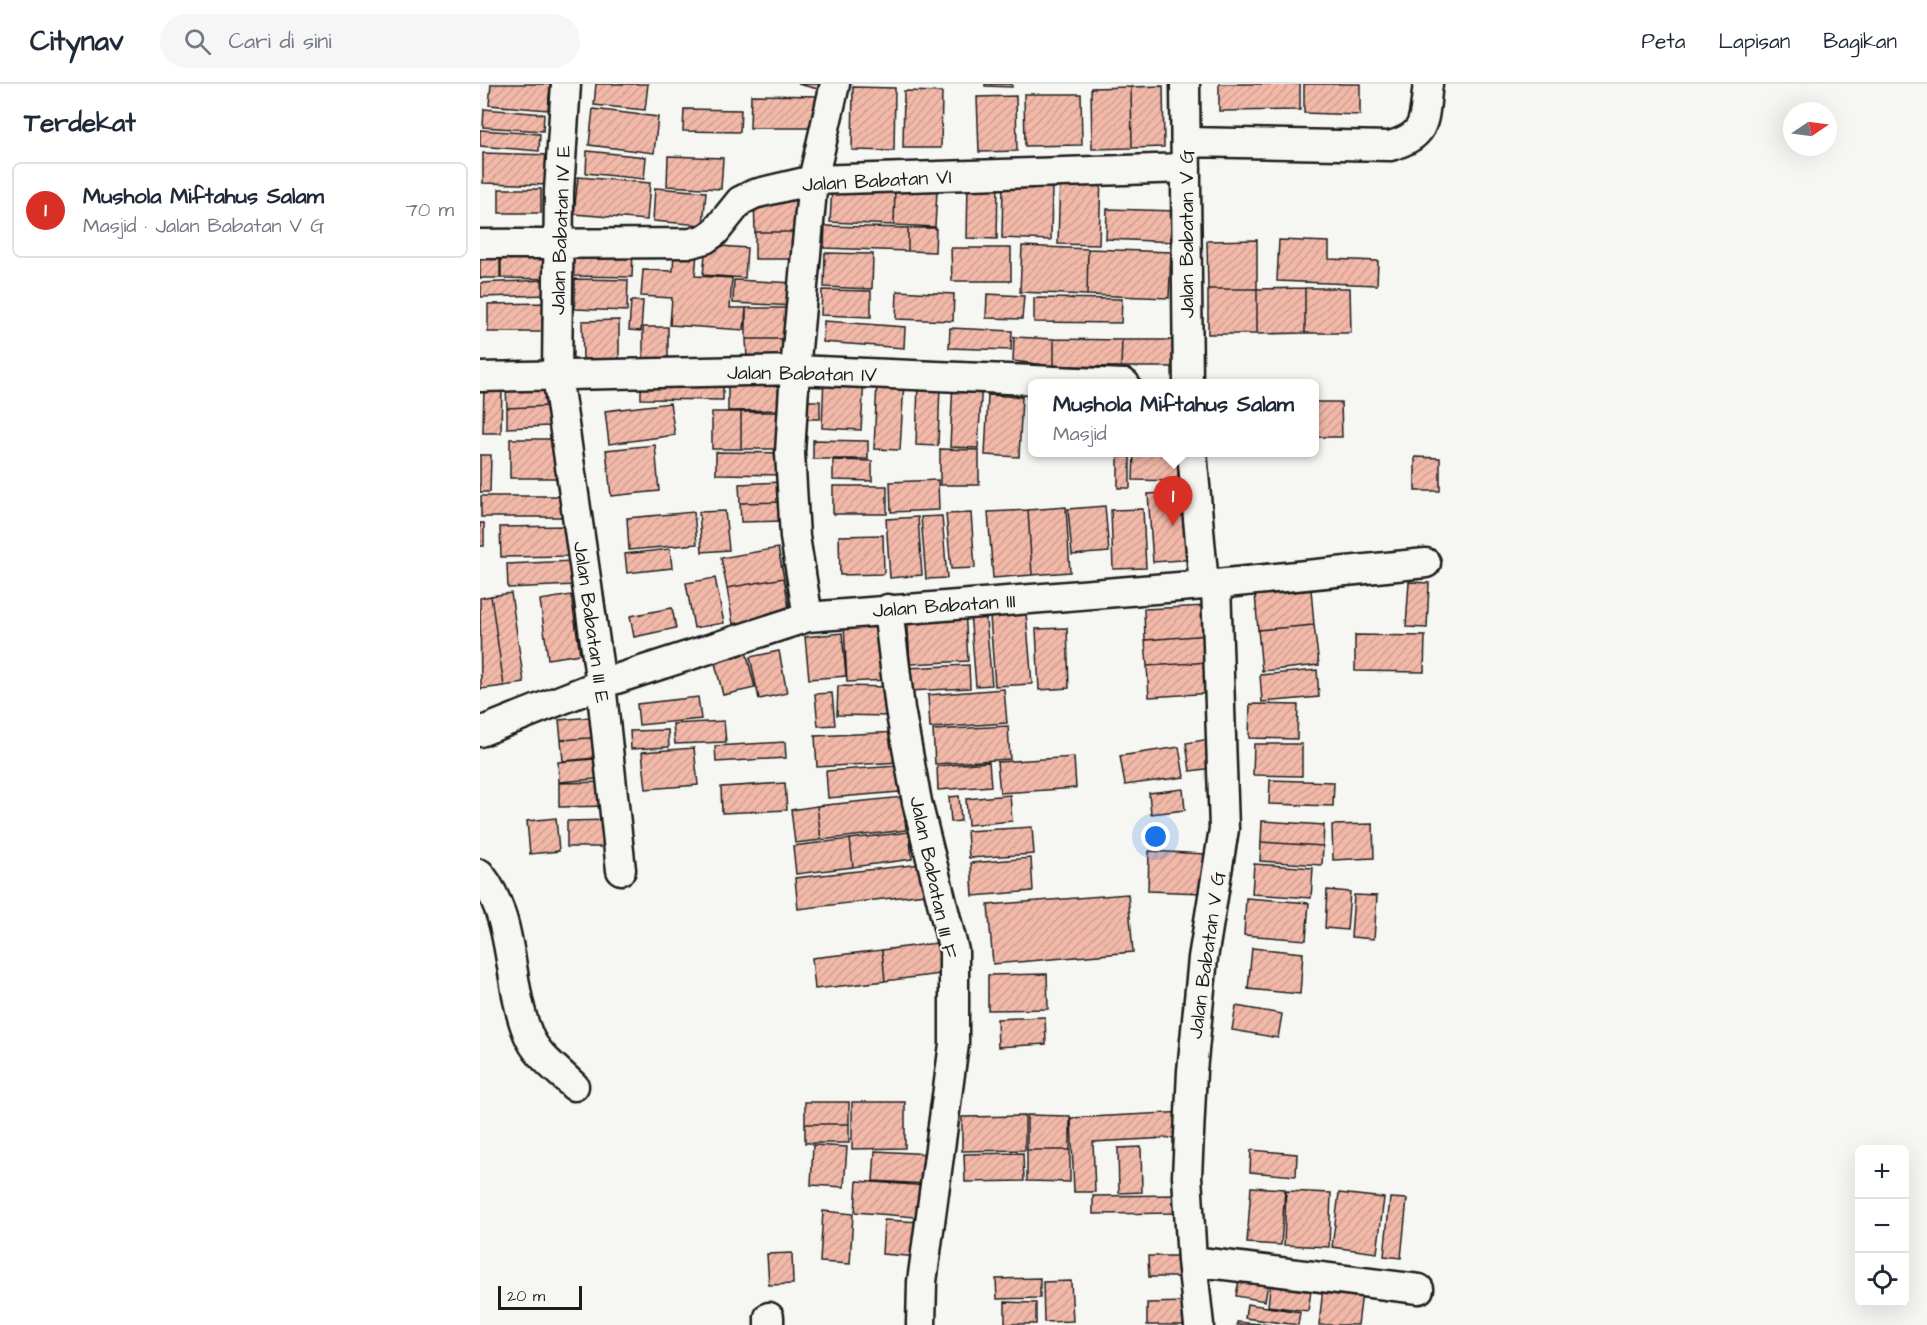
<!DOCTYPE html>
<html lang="id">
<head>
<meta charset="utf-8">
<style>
	body { margin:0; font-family:"Architects Daughter",sans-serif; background:#f6f6f7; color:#1f2937 }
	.controls { position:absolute; right:18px; bottom:18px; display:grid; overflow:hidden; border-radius:9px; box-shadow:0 6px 24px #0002 }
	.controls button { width:54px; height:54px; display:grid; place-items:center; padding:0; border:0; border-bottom:2px solid #e0e1e3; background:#fff; color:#1f2937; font:30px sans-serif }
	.compass { position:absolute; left:1303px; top:18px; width:54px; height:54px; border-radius:50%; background:#fff; box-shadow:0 6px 24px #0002; rotate:77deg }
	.scale { position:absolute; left:18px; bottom:15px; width:84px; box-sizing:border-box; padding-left:6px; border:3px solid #1c1c1c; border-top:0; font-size:16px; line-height:21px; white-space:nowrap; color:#1c1c1c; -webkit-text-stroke:4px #f6f6f2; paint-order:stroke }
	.you { position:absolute; left:676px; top:753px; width:21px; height:21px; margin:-15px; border:4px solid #fff; border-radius:50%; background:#1a73e8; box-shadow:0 0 0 9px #1a73e833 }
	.badge { display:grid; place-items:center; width:39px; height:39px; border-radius:50%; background:#d93025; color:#fff; font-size:20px; font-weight:700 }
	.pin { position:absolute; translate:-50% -50px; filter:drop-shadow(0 2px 3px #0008) }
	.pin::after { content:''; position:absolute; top:32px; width:21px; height:18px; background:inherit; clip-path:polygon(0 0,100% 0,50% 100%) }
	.popup { position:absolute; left:548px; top:295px; width:291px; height:78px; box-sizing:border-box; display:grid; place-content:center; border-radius:9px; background:#fff; filter:drop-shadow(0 2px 4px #0005); font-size:20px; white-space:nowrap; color:#747a83 }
	.popup b { font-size:22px; color:#1f2937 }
	.popup::after { content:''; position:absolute; left:50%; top:100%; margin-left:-12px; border:12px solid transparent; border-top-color:#fff }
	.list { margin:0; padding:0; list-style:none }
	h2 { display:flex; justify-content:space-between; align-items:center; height:78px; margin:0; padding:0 24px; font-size:26px }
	h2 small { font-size:20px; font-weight:400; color:#747a83 }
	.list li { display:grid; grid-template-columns:39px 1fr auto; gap:18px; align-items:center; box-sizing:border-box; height:96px; margin:0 12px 12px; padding:0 12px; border:2px solid #e0e1e3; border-radius:9px }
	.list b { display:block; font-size:22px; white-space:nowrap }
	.list p { margin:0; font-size:20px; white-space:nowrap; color:#747a83 }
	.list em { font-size:20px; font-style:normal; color:#747a83 }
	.icon { flex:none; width:33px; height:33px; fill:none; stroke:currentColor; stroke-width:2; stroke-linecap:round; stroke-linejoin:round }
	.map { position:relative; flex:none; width:1447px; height:1241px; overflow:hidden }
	header { display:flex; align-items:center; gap:36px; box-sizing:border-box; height:84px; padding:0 30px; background:#fff; border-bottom:2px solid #e0e1e3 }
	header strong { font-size:28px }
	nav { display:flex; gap:33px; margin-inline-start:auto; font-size:21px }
	.search { width:420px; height:54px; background:#f6f6f7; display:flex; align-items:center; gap:15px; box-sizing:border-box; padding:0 21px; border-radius:33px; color:#747a83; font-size:22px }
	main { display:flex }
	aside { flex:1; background:#fff }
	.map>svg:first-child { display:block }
</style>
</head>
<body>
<header>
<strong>Citynav</strong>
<div class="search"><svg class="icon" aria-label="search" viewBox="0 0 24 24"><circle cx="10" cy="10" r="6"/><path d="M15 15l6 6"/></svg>Cari di sini</div>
<nav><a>Peta</a><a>Lapisan</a><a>Bagikan</a></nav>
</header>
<main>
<aside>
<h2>Terdekat<small></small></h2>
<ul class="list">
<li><span class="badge">1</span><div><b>Mushola Miftahus Salam</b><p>Masjid · Jalan Babatan V G</p></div><em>70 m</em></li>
</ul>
</aside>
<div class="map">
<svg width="1447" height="1241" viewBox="0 0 1447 1241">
	<defs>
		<pattern id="building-hatch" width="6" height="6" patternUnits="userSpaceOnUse" patternTransform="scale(1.5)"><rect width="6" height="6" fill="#f2b9a9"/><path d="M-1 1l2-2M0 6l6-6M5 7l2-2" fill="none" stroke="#cf9e91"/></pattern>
	</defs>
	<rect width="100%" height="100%" fill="#f6f6f2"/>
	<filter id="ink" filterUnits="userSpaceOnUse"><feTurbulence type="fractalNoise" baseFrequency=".0167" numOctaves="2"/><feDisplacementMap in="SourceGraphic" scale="12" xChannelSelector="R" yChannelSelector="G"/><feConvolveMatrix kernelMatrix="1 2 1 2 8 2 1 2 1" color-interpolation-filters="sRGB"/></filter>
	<g filter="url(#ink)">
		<!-- building -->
		<path fill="url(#building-hatch)" stroke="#1c1c1c" stroke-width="1.5" d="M 11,0 L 70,0 L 68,26 L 9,21 Z
			M 116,0 L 168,0 L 165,26 L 114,21 Z
			M 318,0 L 339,0 L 338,5 Z
			M 505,0 L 532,0 L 532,3 L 505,2 Z
			M 739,0 L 820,0 L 820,26 L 739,27 Z
			M 824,0 L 880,0 L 880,31 L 824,29 Z
			M 683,2 L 684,63 L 652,64 L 651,3 Z
			M 373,3 L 415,4 L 414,67 L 372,66 Z
			M 651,3 L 652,64 L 612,65 L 611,4 Z
			M 424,7 L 462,8 L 461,64 L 423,64 Z
			M 544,10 L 601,10 L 602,61 L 545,62 Z
			M 271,11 L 339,12 L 339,44 L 270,44 Z
			M 536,12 L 537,67 L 499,68 L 497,13 Z
			M 4,25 L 64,30 L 63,47 L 3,43 Z
			M 113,25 L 178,33 L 174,69 L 109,61 Z
			M 204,25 L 261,26 L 260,48 L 203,47 Z
			M 0,46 L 60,50 L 59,67 L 0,62 Z
			M 107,67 L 166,73 L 164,95 L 106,89 Z
			M 3,69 L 71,71 L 70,101 L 3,99 Z
			M 188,72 L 243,74 L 241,105 L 187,102 Z
			M 580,90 L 621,91 L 619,161 L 578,160 Z
			M 98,93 L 170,99 L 167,136 L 94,130 Z
			M 523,96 L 572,97 L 571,156 L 522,154 Z
			M 488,97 L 518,97 L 517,155 L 487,154 Z
			M 352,102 L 415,105 L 414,141 L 350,138 Z
			M 175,104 L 226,108 L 223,141 L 173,137 Z
			M 19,105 L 61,105 L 61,129 L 19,129 Z
			M 415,105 L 457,107 L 455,143 L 414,141 Z
			M 274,112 L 322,112 L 322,148 L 275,148 Z
			M 627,125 L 697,127 L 696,158 L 626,155 Z
			M 345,142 L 428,144 L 428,167 L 344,164 Z
			M 428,144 L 456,144 L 455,168 L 428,167 Z
			M 275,148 L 322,148 L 323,175 L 275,175 Z
			M 777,156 L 777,205 L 728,205 L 727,157 Z
			M 799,156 L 849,158 L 849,175 L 898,177 L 897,201 L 797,197 Z
			M 226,161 L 267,164 L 265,194 L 223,191 Z
			M 542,162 L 608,165 L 607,211 L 540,208 Z
			M 94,164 L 153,165 L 152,193 L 93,192 Z
			M 471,164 L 531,164 L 531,197 L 472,197 Z
			M 21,165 L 75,166 L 74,195 L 21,194 Z
			M 608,165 L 691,168 L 689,214 L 607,211 Z
			M 0,166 L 20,166 L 20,194 L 0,194 Z
			M 194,167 L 217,169 L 215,192 L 252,194 L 250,224 L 266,224 L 264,246 L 190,241 L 192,214 L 161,212 L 163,186 L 193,187 Z
			M 345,169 L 393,170 L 392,205 L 344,203 Z
			M 95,195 L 148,196 L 147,227 L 95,225 Z
			M 67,196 L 67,211 L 1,213 L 1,199 Z
			M 254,196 L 316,199 L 315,222 L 253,219 Z
			M 825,204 L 870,204 L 871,249 L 825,249 Z
			M 825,204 L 825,249 L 777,250 L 777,205 Z
			M 728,205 L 777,205 L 777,250 L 728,250 Z
			M 342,206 L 391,207 L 391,233 L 341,231 Z
			M 417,207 L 474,210 L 473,237 L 416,235 Z
			M 507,210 L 544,212 L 542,235 L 506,234 Z
			M 554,214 L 642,215 L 641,239 L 554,238 Z
			M 151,217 L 163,217 L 161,247 L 149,246 Z
			M 70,219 L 71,248 L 8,248 L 8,220 Z
			M 266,224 L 313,224 L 313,255 L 266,255 Z
			M 139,236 L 139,275 L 103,275 L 102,237 Z
			M 344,237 L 425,243 L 424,264 L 343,258 Z
			M 163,243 L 188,243 L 188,282 L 163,282 Z
			M 470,244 L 532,247 L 531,266 L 469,264 Z
			M 534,253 L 574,255 L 574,282 L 533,277 Z
			M 266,255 L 313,255 L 313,274 L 267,274 Z
			M 574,255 L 642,256 L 641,283 L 574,282 Z
			M 642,256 L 695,256 L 695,283 L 641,283 Z
			M 248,288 L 309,288 L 309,326 L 248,327 Z
			M 344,292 L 384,294 L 381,346 L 342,344 Z
			M 161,293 L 243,293 L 243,316 L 161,315 Z
			M 473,296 L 502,297 L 498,364 L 470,363 Z
			M 397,297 L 424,298 L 420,366 L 394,365 Z
			M 438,298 L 460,299 L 458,362 L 436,361 Z
			M 4,301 L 22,301 L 21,349 L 3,349 Z
			M 68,304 L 69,322 L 27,324 L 26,305 Z
			M 508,311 L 542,313 L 539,373 L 505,371 Z
			M 322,317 L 340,317 L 340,335 L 321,335 Z
			M 834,318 L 861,318 L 862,353 L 834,353 Z
			M 190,319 L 195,351 L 129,360 L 125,327 Z
			M 69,322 L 69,342 L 27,344 L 27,324 Z
			M 232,328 L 261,328 L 261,365 L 232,365 Z
			M 261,328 L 306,328 L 306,365 L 261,365 Z
			M 30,355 L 82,355 L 82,394 L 30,394 Z
			M 333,356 L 388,357 L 388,375 L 333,375 Z
			M 175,361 L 179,407 L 131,412 L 126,366 Z
			M 460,365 L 499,366 L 499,401 L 460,401 Z
			M 236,368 L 303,369 L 303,391 L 236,390 Z
			M 638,368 L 650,368 L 650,404 L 638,404 Z
			M 654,368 L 699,368 L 698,397 L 653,396 Z
			M 0,371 L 11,371 L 10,408 L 0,408 Z
			M 935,373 L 960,374 L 960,407 L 935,407 Z
			M 353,376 L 392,377 L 392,397 L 353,396 Z
			M 458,396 L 459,426 L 411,428 L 410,398 Z
			M 302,398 L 303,418 L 260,419 L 259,400 Z
			M 353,402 L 407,402 L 407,430 L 353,430 Z
			M 712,407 L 717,475 L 673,478 L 668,410 Z
			M 1,412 L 83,412 L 84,433 L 1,433 Z
			M 303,418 L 304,437 L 261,438 L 260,419 Z
			M 625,422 L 629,468 L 592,471 L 588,425 Z
			M 586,423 L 590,488 L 552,491 L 548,426 Z
			M 663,425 L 666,484 L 633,485 L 631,426 Z
			M 548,426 L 552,491 L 513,494 L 508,428 Z
			M 245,427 L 249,466 L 222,468 L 219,428 Z
			M 214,428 L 217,460 L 149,466 L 147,434 Z
			M 491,429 L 495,484 L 471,485 L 466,430 Z
			M 462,432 L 467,494 L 446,495 L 441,433 Z
			M 438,433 L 442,491 L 410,494 L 406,435 Z
			M 0,439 L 4,439 L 4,462 L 0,462 Z
			M 87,442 L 88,472 L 21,473 L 20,443 Z
			M 403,451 L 404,490 L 360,491 L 359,452 Z
			M 298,464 L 304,494 L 247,504 L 241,474 Z
			M 190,465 L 192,484 L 147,489 L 145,470 Z
			M 94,477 L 95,501 L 28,504 L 27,480 Z
			M 235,494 L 244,539 L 214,544 L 206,499 Z
			M 304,494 L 310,530 L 253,540 L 247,504 Z
			M 929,498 L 949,499 L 947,544 L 926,543 Z
			M 831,505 L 834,541 L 778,546 L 775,510 Z
			M 31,509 L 44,599 L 24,602 L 11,512 Z
			M 91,511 L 100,570 L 68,575 L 60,516 Z
			M 11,512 L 24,602 L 1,605 L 0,514 Z
			M 727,522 L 729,551 L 665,556 L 664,525 Z
			M 192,524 L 196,544 L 154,553 L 150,532 Z
			M 485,525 L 488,577 L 430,580 L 427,528 Z
			M 505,526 L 512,601 L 496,602 L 490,528 Z
			M 546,529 L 552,600 L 515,602 L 510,532 Z
			M 405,539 L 407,596 L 367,598 L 364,541 Z
			M 834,541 L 839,581 L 782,587 L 778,546 Z
			M 587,544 L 589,604 L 559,606 L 556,545 Z
			M 362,549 L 366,592 L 329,595 L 325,553 Z
			M 729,551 L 731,578 L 667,582 L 665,556 Z
			M 875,551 L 945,552 L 944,588 L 875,587 Z
			M 265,563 L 275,604 L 243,611 L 233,571 Z
			M 299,567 L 307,609 L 279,615 L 270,573 Z
			M 731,578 L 733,609 L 669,613 L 667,582 Z
			M 489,581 L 490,604 L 428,607 L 427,584 Z
			M 837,586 L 839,613 L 782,618 L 780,591 Z
			M 358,602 L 410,603 L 410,632 L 357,631 Z
			M 524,605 L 527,639 L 450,644 L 448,611 Z
			M 352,609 L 355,641 L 338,642 L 335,610 Z
			M 218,613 L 221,635 L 159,641 L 157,620 Z
			M 770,620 L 818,621 L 817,655 L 769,654 Z
			M 122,632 L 124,653 L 81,656 L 79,636 Z
			M 244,637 L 246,658 L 195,660 L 193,640 Z
			M 528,642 L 530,675 L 455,680 L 453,646 Z
			M 188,646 L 189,663 L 151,665 L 150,647 Z
			M 419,648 L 420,678 L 337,683 L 335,652 Z
			M 124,653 L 125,673 L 83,677 L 81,656 Z
			M 729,655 L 733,684 L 710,687 L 706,659 Z
			M 305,658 L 306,674 L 236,678 L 235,662 Z
			M 774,660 L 822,660 L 822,692 L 773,691 Z
			M 699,663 L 704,693 L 645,701 L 640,672 Z
			M 214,664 L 218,701 L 166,705 L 162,668 Z
			M 594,673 L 596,704 L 520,709 L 517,678 Z
			M 127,674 L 128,694 L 79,698 L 78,678 Z
			M 509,678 L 511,702 L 458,706 L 457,682 Z
			M 417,682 L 419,708 L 348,714 L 346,687 Z
			M 790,696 L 854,698 L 853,722 L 789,720 Z
			M 130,698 L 131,722 L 79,723 L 79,699 Z
			M 305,699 L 307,726 L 242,729 L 241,703 Z
			M 703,705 L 705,726 L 671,730 L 669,709 Z
			M 530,711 L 532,737 L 488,741 L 486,715 Z
			M 479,712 L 481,737 L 471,738 L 469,713 Z
			M 423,713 L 426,746 L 341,756 L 337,722 Z
			M 337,722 L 341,756 L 315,759 L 311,726 Z
			M 76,734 L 79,767 L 50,770 L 47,737 Z
			M 130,736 L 130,763 L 87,763 L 87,737 Z
			M 782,737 L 844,741 L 843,762 L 781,758 Z
			M 893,740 L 894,774 L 853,776 L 852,741 Z
			M 552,743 L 554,770 L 489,774 L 487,747 Z
			M 429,748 L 432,775 L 373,783 L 370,755 Z
			M 370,755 L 373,783 L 316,790 L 313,762 Z
			M 781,758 L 843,762 L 842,781 L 780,777 Z
			M 669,767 L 725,770 L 723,809 L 668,807 Z
			M 551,774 L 553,807 L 493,812 L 491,779 Z
			M 441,780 L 445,810 L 318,825 L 315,794 Z
			M 774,780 L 833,784 L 831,814 L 772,810 Z
			M 847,806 L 870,808 L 867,846 L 845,844 Z
			M 648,810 L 653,868 L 513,880 L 508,821 Z
			M 874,811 L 897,812 L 894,855 L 871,853 Z
			M 766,814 L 829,819 L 826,856 L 764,851 Z
			M 464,858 L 468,889 L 405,897 L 402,866 Z
			M 772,864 L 823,869 L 820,910 L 768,905 Z
			M 402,866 L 405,897 L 335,905 L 332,874 Z
			M 567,890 L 568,925 L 508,926 L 508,891 Z
			M 756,922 L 802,930 L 798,954 L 752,946 Z
			M 565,933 L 566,960 L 518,963 L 517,935 Z
			M 325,1018 L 369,1018 L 369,1040 L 325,1040 Z
			M 372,1018 L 425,1018 L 425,1064 L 372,1065 Z
			M 706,1028 L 707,1053 L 613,1058 L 615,1108 L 594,1108 L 591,1034 Z
			M 547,1031 L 590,1032 L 590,1066 L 547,1066 Z
			M 545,1032 L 545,1066 L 482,1067 L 482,1033 Z
			M 325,1040 L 369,1040 L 369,1059 L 325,1059 Z
			M 333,1061 L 367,1063 L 364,1103 L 331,1101 Z
			M 661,1063 L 662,1108 L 639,1109 L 638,1064 Z
			M 547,1066 L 590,1066 L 590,1098 L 547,1097 Z
			M 771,1066 L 817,1070 L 816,1092 L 770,1088 Z
			M 395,1067 L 451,1070 L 449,1100 L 393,1097 Z
			M 543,1069 L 544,1097 L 485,1098 L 484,1070 Z
			M 377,1097 L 450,1102 L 448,1134 L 375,1128 Z
			M 771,1103 L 805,1105 L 801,1161 L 767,1159 Z
			M 806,1107 L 851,1109 L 849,1163 L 804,1161 Z
			M 859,1109 L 904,1114 L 897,1169 L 852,1163 Z
			M 700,1111 L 700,1129 L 613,1130 L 613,1112 Z
			M 910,1114 L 927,1115 L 921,1174 L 904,1172 Z
			M 343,1127 L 373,1130 L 370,1180 L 340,1178 Z
			M 404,1136 L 441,1138 L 439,1173 L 402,1170 Z
			M 312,1169 L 313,1200 L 289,1201 L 287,1170 Z
			M 668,1172 L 705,1172 L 705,1193 L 669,1193 Z
			M 760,1191 L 789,1195 L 785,1217 L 756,1212 Z
			M 560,1194 L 560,1214 L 517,1215 L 516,1195 Z
			M 791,1195 L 832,1200 L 828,1227 L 788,1222 Z
			M 591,1197 L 593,1237 L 564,1238 L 563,1198 Z
			M 843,1204 L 882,1209 L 878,1241 L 839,1241 Z
			M 525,1218 L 556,1219 L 556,1240 L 525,1240 Z
			M 707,1218 L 708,1241 L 667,1241 L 667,1219 Z
			M 767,1220 L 820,1228 L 818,1241 L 765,1234 Z
			M 757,1238 L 791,1241 L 757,1241 Z"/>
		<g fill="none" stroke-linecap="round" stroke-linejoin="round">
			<!-- minor casing -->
			<g stroke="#1c1c1c" stroke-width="33">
				<path id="minor" d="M 86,0 L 79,107 L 77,291 L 121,600 L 141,786
					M 705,0 L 708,300
					M 706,58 L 910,62 C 949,51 943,35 948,0
					M 0,160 L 211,159 L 225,155 L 235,148 L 260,117 L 274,110 L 333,96 L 706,84
					M 0,293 L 315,286 L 645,300
					M 712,368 L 724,501
					M 408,525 L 420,625 L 437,718 L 474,867 L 474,960 L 442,1198 L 441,1241
					M 328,533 L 315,453 L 310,369 L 315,286 L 333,96 L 355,0
					M 0,648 L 121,600 L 328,533 L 736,500 L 946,479
					M 0,790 C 36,835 27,899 48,950 C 56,971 78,986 94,1002
					M 712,1177 L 939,1205
					M 289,1233 L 289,1241
					M 719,1241 L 712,1177 L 707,1092 L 712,987 L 723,874 L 744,745 L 736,500"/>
			</g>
			<!-- minor -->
			<use href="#minor" stroke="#f6f6f2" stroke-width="28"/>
		</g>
	</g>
	<g text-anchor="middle" stroke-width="4.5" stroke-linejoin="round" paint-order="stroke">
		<!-- street labels -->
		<g font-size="20" fill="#1c1c1c" stroke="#f6f6f2">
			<text transform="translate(397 96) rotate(-3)" y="7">Jalan Babatan VI</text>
			<text transform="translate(80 146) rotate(-88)" y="7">Jalan Babatan IV E</text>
			<text transform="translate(706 150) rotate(-90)" y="7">Jalan Babatan V G</text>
			<text transform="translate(322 289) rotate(1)" y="7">Jalan Babatan IV</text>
			<text transform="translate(464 521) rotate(-4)" y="7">Jalan Babatan III</text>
			<text transform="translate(112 538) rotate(82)" y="7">Jalan Babatan III E</text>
			<text transform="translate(454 793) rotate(78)" y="7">Jalan Babatan III F</text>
			<text transform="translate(726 871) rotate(-82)" y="7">Jalan Babatan V G</text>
		</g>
	</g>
</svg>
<div class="controls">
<button>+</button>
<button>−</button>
<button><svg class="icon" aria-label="locate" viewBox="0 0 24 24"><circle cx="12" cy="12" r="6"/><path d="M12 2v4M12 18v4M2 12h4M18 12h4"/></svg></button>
</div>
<svg class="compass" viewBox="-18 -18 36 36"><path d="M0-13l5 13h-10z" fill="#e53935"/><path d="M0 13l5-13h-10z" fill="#747a83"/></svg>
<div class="scale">20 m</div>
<div class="you"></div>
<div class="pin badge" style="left:693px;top:442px">1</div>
<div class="popup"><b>Mushola Miftahus Salam</b>Masjid</div>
</div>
</main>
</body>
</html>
